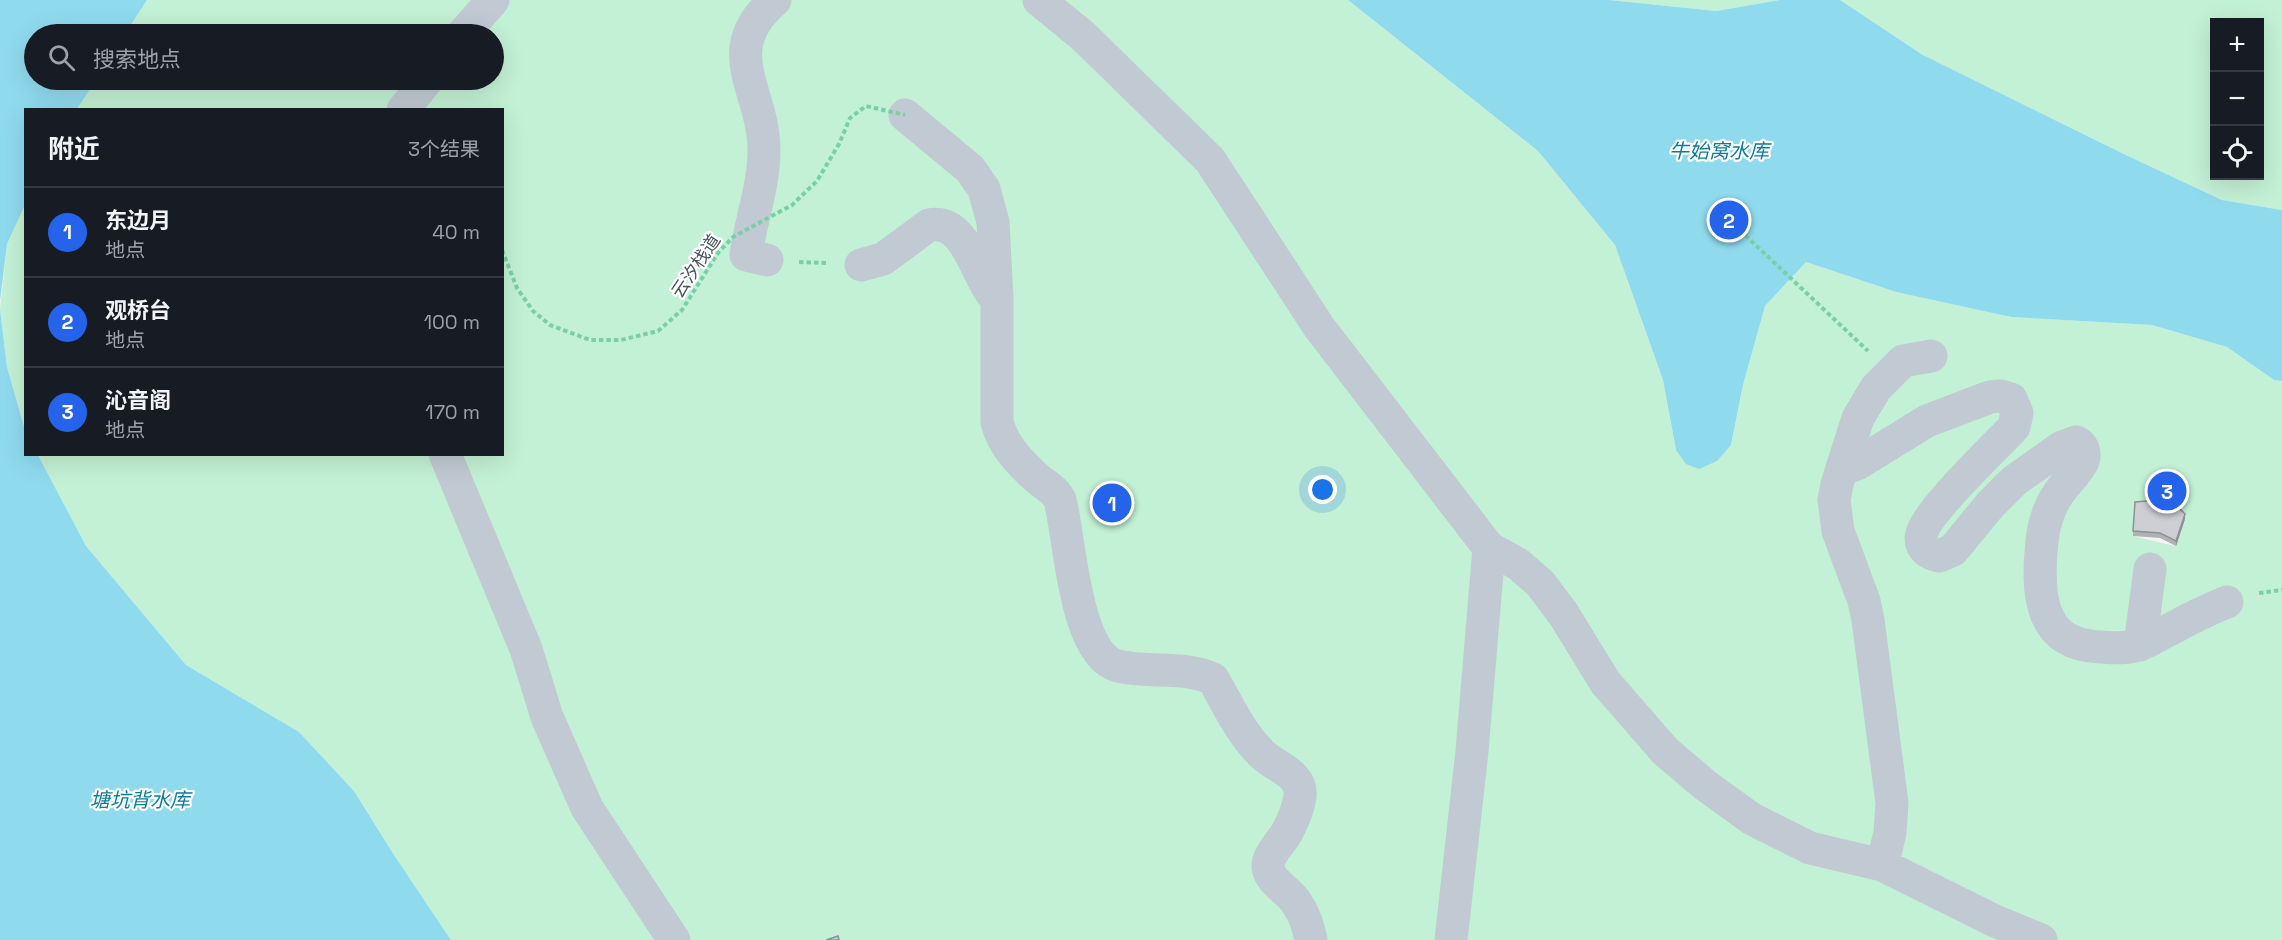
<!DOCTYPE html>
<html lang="zh">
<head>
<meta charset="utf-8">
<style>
	body { margin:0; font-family:"Space Grotesk","Noto Sans SC",sans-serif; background:#242831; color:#f1f3f6 }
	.controls { position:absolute; right:18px; top:18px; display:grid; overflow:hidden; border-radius:0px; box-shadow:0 6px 24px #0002 }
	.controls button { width:54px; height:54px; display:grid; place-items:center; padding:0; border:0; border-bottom:2px solid #363941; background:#171b24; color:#f1f3f6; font:30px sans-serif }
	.you { position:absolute; left:1323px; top:490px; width:21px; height:21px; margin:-15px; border:4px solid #fff; border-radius:50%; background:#1a73e8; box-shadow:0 0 0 9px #1a73e833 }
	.badge { display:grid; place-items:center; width:39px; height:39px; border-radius:50%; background:#2563eb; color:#fff; font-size:20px; font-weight:700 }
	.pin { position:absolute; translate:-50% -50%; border:3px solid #fff; box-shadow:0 2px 6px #0006 }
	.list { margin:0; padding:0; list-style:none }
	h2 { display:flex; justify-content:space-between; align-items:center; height:78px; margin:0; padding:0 24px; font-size:26px }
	h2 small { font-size:20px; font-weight:400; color:#9ea1a6 }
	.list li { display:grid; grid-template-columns:39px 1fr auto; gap:18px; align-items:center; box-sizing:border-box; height:90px; padding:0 24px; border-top:2px solid #363941 }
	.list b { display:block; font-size:22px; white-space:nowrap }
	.list p { margin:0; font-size:20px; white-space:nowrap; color:#9ea1a6 }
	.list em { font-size:20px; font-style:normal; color:#9ea1a6 }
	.icon { flex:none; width:33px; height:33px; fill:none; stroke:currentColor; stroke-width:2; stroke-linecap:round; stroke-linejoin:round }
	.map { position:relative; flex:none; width:2282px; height:940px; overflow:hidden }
	.search { position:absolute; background:#171b24; box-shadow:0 6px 24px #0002; left:24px; top:24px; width:480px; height:66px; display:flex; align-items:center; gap:15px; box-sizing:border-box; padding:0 21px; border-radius:33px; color:#9ea1a6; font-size:22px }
	.panel { position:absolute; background:#171b24; box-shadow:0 6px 24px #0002; left:24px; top:108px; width:480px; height:348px; border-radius:0px }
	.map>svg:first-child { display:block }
</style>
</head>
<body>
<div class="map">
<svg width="2282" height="940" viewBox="0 0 2282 940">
	<rect width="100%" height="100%" fill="#f5f3f3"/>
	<!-- green -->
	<path fill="#c3f1d5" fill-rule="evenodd" d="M 147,0 L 1348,0 L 1538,151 L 1615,245 L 1663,380 L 1676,450 L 1731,445 L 1743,385 L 1765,306 L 1806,262 L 1896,292 L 2011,317 L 2152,325 L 2227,347 L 2274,380 L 2282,381 L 2282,940 L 451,940 L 394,855 L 354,791 L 299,732 L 186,665 L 86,546 L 38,455 L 502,454 L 502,110 L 77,109 L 96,80 L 494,80 L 494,34 L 125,34 ZM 2185,519 L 2175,546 L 2133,536 Z
		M 1609,0 L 1780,0 L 1716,11 Z
		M 1840,0 L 2282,0 L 2282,210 L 2222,200 L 2128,156 L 1923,55 ZM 2214,22 L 2260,22 L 2260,176 L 2214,176 Z
		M 25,205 L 25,430 L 7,367 L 0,309 L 7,244 Z"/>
	<!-- water -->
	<path fill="#90daee" d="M 0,0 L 147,0 L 125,34 L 34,34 L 34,80 L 96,80 L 77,109 L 26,110 L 25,205 L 7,244 L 0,301 Z
		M 1348,0 L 1609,0 L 1716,11 L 1780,0 L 1840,0 L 1923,55 L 2128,156 L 2222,200 L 2282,210 L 2282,381 L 2274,380 L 2227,347 L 2152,325 L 2011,317 L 1896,292 L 1806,262 L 1765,306 L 1743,385 L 1731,445 L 1717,461 L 1699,469 L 1686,464 L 1676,450 L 1663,380 L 1615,245 L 1538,151 Z
		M 0,309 L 7,367 L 25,430 L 26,454 L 38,455 L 86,546 L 186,665 L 299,732 L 354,791 L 394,855 L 451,940 L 0,940 Z"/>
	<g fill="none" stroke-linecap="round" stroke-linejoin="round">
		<!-- path -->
		<path stroke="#7ad0a6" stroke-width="4" stroke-dasharray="4.5 3" stroke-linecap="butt" d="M 1729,220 L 1868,351
			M 1713,237 L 1745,203
			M 799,262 L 827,263
			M 2164,504 L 2167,491
			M 2259,593 L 2282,590"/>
		<!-- minor -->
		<path stroke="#c1cad2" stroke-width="33" d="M 1039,0 L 1083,36 L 1210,160 L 1319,327 L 1489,548 L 1518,564 L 1540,583 L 1564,615 L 1605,682 L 1665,751 L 1705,785 L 1752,819 L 1810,848 L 1882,865 L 1995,921 L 2041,940
			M 463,34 L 493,0
			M 403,110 L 427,80
			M 905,115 L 970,169 L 984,189 L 993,222 L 997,299 L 997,422 C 1003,446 1021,464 1039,480 C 1048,487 1055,490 1060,500 C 1070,537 1074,655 1118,666 C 1150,674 1183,665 1213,679 C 1228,705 1241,734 1263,755 C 1277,768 1303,774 1300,797 C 1298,809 1293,821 1287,832 C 1282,842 1267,855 1268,867 C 1269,881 1289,891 1296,902 C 1305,915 1308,926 1311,940
			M 767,260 L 746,255 C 751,219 764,186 764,150 C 764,90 716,51 775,0
			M 861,265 L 883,259 L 929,225 C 966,218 975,274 993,295
			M 445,454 L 526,649 L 547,717 L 587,808 L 674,940
			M 1842,470 L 1857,464 L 1927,421 L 1990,397 L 2001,396 L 2011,399 L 2017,413 L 2014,427 C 1996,446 1921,517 1921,538 C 1921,550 1930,554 1939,556 L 1953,550 L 1990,505 L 2014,481 L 2062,447 L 2076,442 C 2083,445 2086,453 2083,461 C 2079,470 2070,479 2064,486 C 2051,502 2044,520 2042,541 C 2037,590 2037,645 2100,647 C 2113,648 2129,649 2141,644 C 2151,641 2160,634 2169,630 C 2189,619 2207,610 2227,602
			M 2140,645 L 2150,569
			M 1882,865 L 1890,833 L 1892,803 L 1868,620 L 1864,601 L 1838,531 L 1834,500 L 1837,484 L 1858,418 L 1876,388 L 1903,361 L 1931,356
			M 1451,940 L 1472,751 L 1489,548"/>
		<!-- path-bridge -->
		<path stroke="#7ad0a6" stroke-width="4" stroke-dasharray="4.5 3" stroke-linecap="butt" d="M 502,250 L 517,288 L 533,311 L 550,325 L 590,340 L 621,340 L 658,331 L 682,310 L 718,253 L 733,237 L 792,205 L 817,181 L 839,144 L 850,118 L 866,106 L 905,115"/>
	</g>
	<!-- wall -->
	<path fill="#b0b2b7" d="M 2185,519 L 2176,546 L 2160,538 L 2133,536 L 2133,531 Z"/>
	<!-- shaded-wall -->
	<path fill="#909195" d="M 2185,514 L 2185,519 L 2176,546 L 2176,541 Z"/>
	<!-- building -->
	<path fill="#cdcfd5" stroke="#909195" stroke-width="1.5" d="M 2170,499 L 2185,514 L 2176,541 L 2160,533 L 2133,531 L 2135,502 Z
		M 838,936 L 839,940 L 826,940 Z"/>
	<g text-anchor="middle" stroke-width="4.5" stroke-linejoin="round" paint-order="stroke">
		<!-- street labels -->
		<g font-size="18" fill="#4a5661" stroke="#fff">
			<text transform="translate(696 266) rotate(-56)" y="6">云汐栈道</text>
		</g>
		<!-- water labels -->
		<g font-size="20" font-style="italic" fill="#0c7c9b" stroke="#fff">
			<text x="1719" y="158">牛始窝水库</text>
			<text x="140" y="807">塘坑背水库</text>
		</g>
	</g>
</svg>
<div class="controls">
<button>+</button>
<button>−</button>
<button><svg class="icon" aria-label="locate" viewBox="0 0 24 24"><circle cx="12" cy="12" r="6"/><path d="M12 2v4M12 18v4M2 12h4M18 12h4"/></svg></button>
</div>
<div class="you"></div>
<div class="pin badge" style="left:1112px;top:503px">1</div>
<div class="pin badge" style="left:1729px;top:220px">2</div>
<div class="pin badge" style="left:2167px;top:491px">3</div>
<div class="search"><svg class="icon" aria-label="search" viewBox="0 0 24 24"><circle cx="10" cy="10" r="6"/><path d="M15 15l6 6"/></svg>搜索地点</div>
<section class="panel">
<h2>附近<small>3个结果</small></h2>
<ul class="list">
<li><span class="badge">1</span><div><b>东边月</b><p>地点</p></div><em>40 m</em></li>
<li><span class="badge">2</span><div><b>观桥台</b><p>地点</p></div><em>100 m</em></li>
<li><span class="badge">3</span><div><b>沁音阁</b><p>地点</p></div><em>170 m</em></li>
</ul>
</section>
</div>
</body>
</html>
